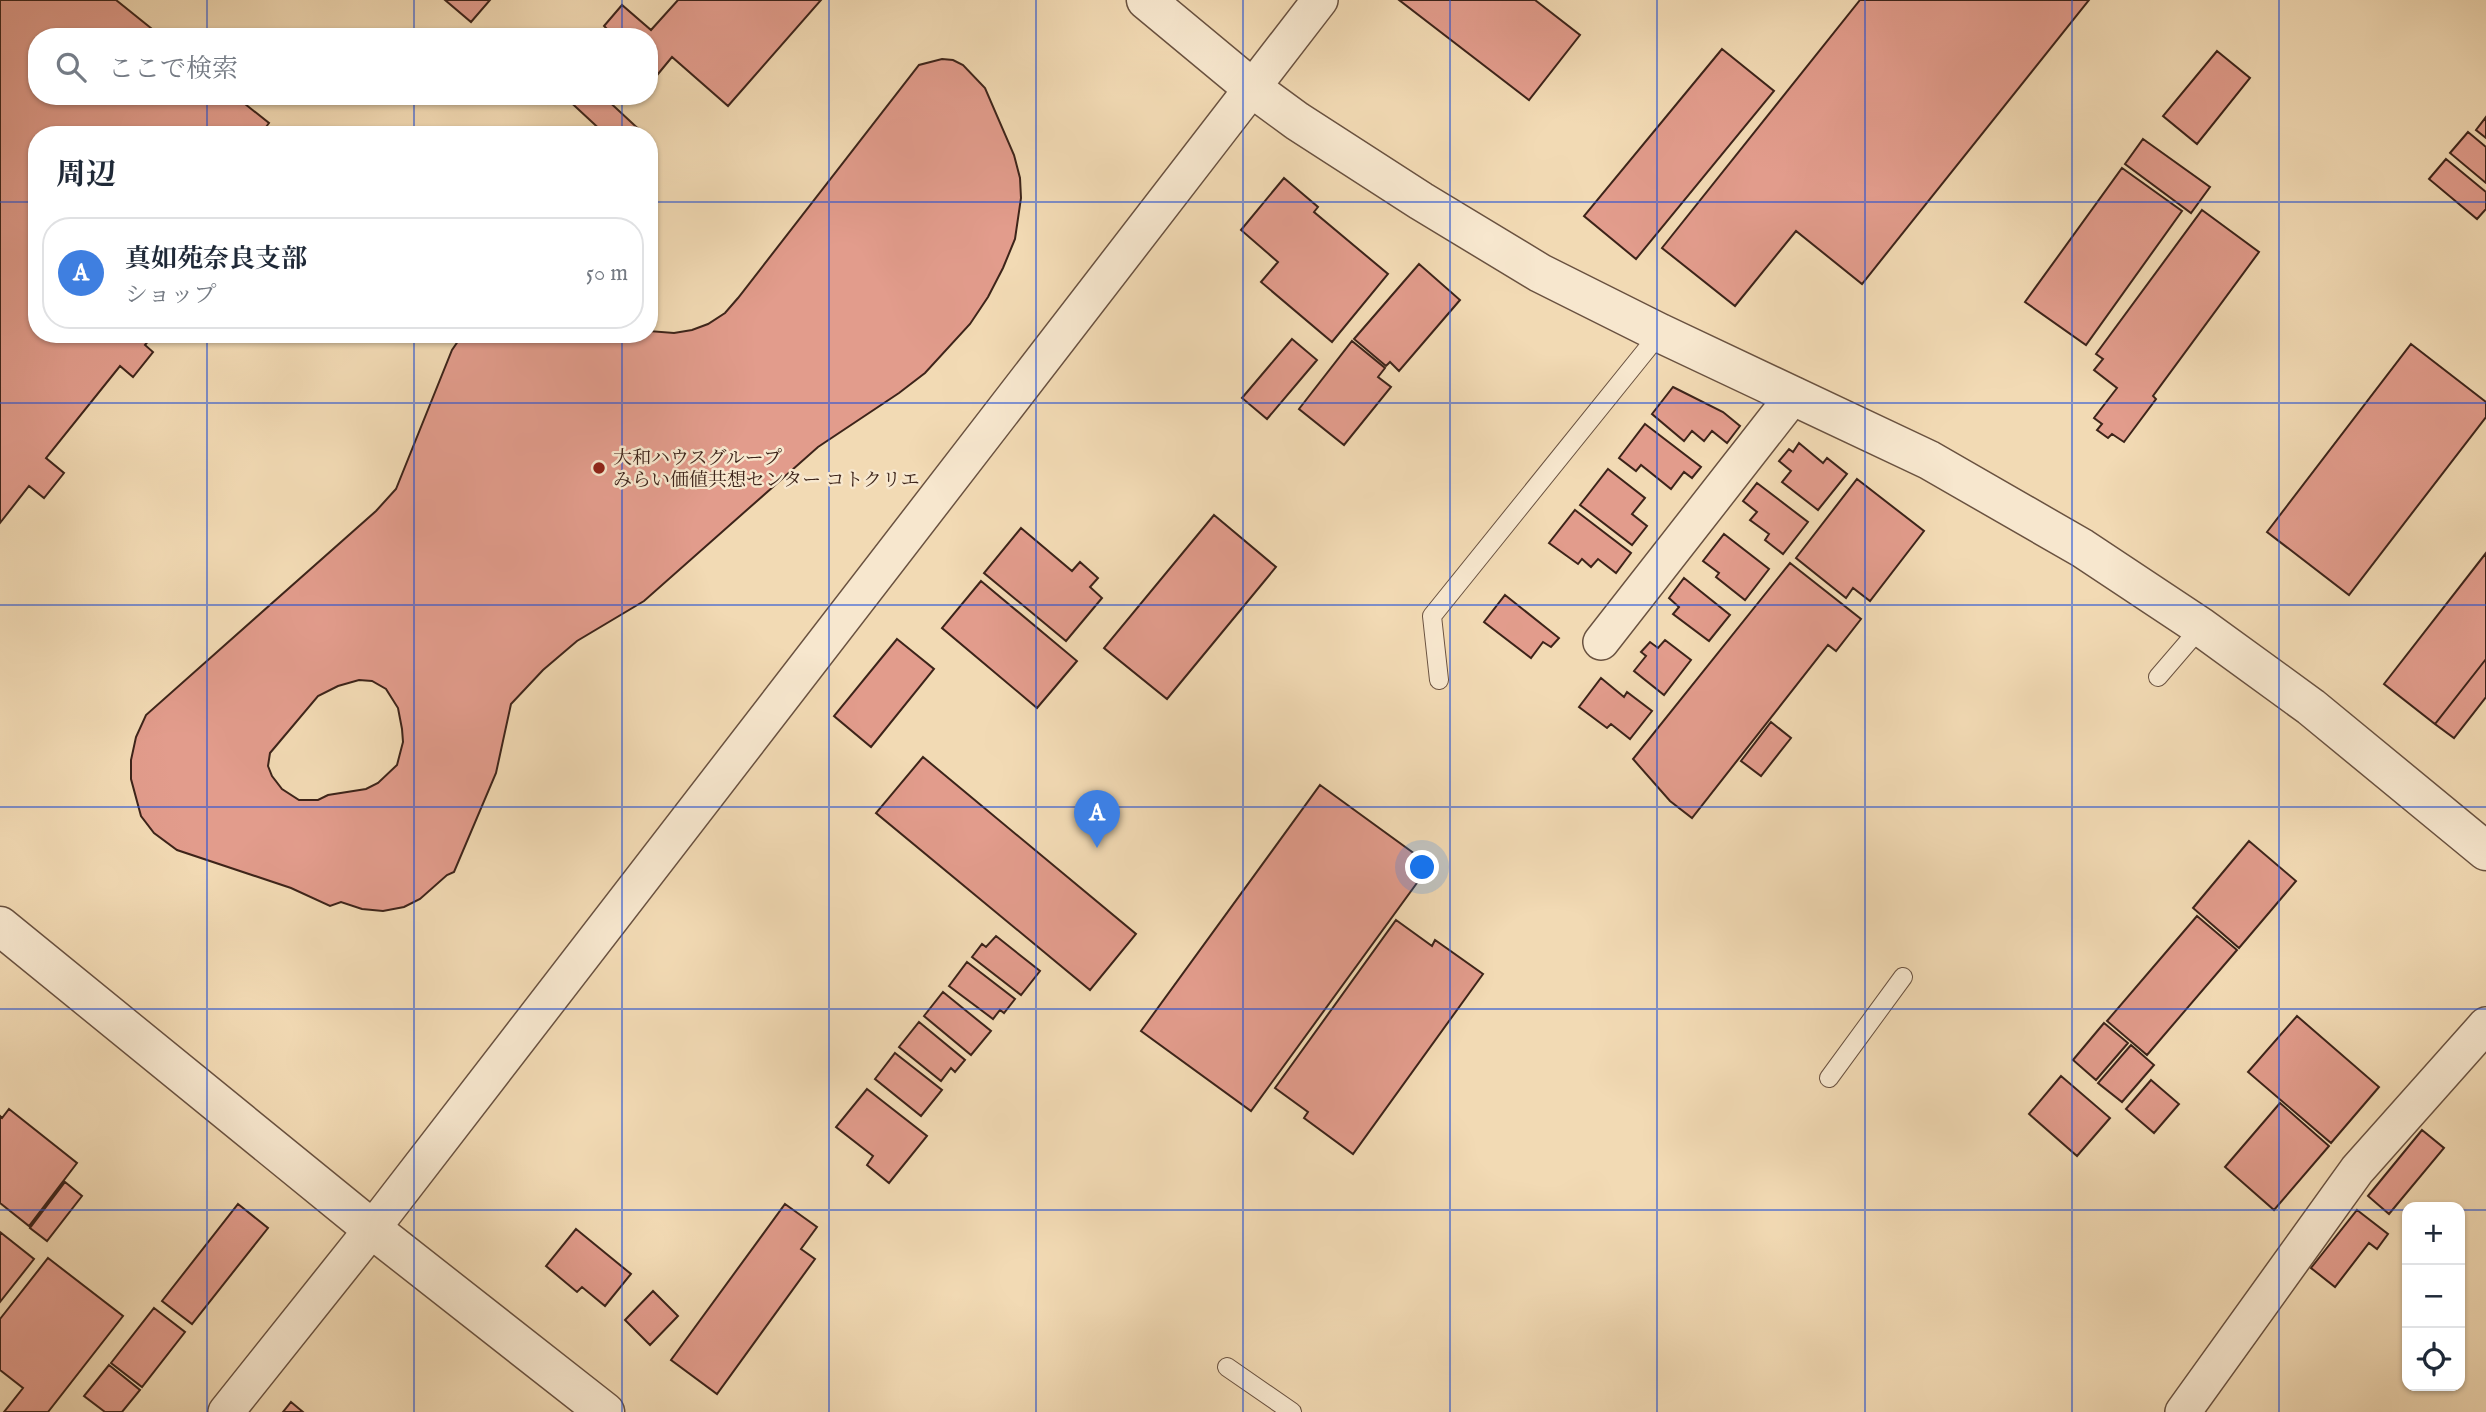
<!DOCTYPE html>
<html lang="ja">
<head>
<meta charset="utf-8">
<style>
	body { margin:0; font-family:"IM FELL English","Noto Serif JP",serif; background:#f6f6f7; color:#1f2937 }
	.controls { position:absolute; right:21px; bottom:21px; display:grid; overflow:hidden; border-radius:14px; box-shadow:0 2px 5px #0004 }
	.controls button { width:63px; height:63px; display:grid; place-items:center; padding:0; border:0; border-bottom:2px solid #e0e1e3; background:#fff; color:#1f2937; font:35px sans-serif }
	.you { position:absolute; left:1423px; top:868px; width:24px; height:24px; margin:-18px; border:5px solid #fff; border-radius:50%; background:#1a73e8; box-shadow:0 0 0 10px #1a73e833 }
	.badge { display:grid; place-items:center; width:46px; height:46px; border-radius:50%; background:#1a73e8; color:#fff; font-size:23px; font-weight:700 }
	.pin { position:absolute; translate:-50% -58px; filter:drop-shadow(0 2px 4px #0008) }
	.pin::after { content:''; position:absolute; top:37px; width:24px; height:21px; background:inherit; clip-path:polygon(0 0,100% 0,50% 100%) }
	.list { margin:0; padding:0; list-style:none }
	h2 { display:flex; justify-content:space-between; align-items:center; height:91px; margin:0; padding:0 28px; font-size:30px }
	h2 small { font-size:23px; font-weight:400; color:#747a83 }
	.list li { display:grid; grid-template-columns:46px 1fr auto; gap:21px; align-items:center; box-sizing:border-box; height:112px; margin:0 14px 14px; padding:0 14px; border:2px solid #e0e1e3; border-radius:28px }
	.list b { display:block; font-size:26px; white-space:nowrap }
	.list p { margin:0; font-size:23px; white-space:nowrap; color:#747a83 }
	.list em { font-size:23px; font-style:normal; color:#747a83 }
	.icon { flex:none; width:38px; height:38px; fill:none; stroke:currentColor; stroke-width:2; stroke-linecap:round; stroke-linejoin:round }
	.map { position:relative; flex:none; width:2486px; height:1412px; overflow:hidden }
	.search { position:absolute; background:#fff; box-shadow:0 2px 5px #0004; left:28px; top:28px; width:630px; height:77px; display:flex; align-items:center; gap:18px; box-sizing:border-box; padding:0 24px; border-radius:28px; color:#747a83; font-size:26px }
	.panel { position:absolute; background:#fff; box-shadow:0 2px 5px #0004; left:28px; top:126px; width:630px; height:217px; border-radius:28px }
	.map>svg:first-child { display:block }
</style>
</head>
<body>
<div class="map">
<svg width="2486" height="1412" viewBox="0 0 2486 1412">
	<rect width="100%" height="100%" fill="#f2dab4"/>
	<filter id="stains"><feTurbulence type="fractalNoise" baseFrequency=".00286" numOctaves="4"/><feColorMatrix values="0 0 0 0 .2 0 0 0 0 .09 0 0 0 0 .02 0 0 0 .5 -.17"/></filter>
	<radialGradient id="worn" r=".72"><stop offset=".6" stop-color="#630" stop-opacity="0"/><stop offset="1" stop-color="#630" stop-opacity=".3"/></radialGradient>
	<!-- building -->
	<path fill="#e29c8c" stroke="#3d241a" stroke-width="2" fill-rule="evenodd" d="M 0,0 L 116,0 L 162,37 L 37,37 L 37,96 L 235,96 L 269,123 L 260,135 L 37,135 L 37,334 L 154,334 L 145,345 L 153,352 L 133,377 L 120,366 L 46,458 L 64,473 L 44,498 L 29,486 L 0,523 Z
		M 445,0 L 490,0 L 471,22 Z
		M 678,0 L 821,0 L 728,106 L 672,57 L 658,74 L 649,67 L 649,37 L 615,37 L 604,26 L 622,5 L 651,30 Z
		M 1399,0 L 1535,0 L 1580,35 L 1529,100 Z
		M 1860,0 L 2089,0 L 1862,284 L 1796,231 L 1735,306 L 1662,248 Z
		M 1722,49 L 1774,91 L 1636,259 L 1584,216 Z
		M 2217,51 L 2250,78 L 2197,144 L 2163,116 Z
		M 942,59 L 953,60 L 963,65 L 985,88 L 1014,155 L 1020,178 L 1021,198 L 1015,239 L 1003,268 L 988,297 L 970,324 L 925,373 L 899,393 L 818,447 L 644,601 L 577,641 L 543,670 L 511,704 L 496,773 L 454,872 L 447,875 L 420,899 L 404,907 L 383,911 L 362,909 L 341,902 L 330,906 L 291,888 L 177,850 L 154,833 L 141,816 L 131,779 L 131,760 L 136,737 L 146,715 L 376,511 L 396,489 L 452,350 L 463,334 L 649,334 L 649,331 L 674,333 L 692,330 L 708,324 L 725,313 L 738,298 L 919,65 ZM 359,680 L 372,681 L 386,689 L 398,708 L 402,729 L 403,742 L 397,765 L 378,783 L 366,789 L 328,795 L 318,800 L 299,800 L 282,789 L 272,776 L 268,766 L 270,753 L 318,696 L 338,686 Z
		M 564,96 L 603,96 L 645,135 L 606,135 Z
		M 2486,117 L 2486,138 L 2476,130 Z
		M 2468,132 L 2486,147 L 2486,183 L 2450,153 Z
		M 2143,139 L 2210,187 L 2191,213 L 2125,164 Z
		M 2446,159 L 2486,192 L 2486,209 L 2477,219 L 2429,179 Z
		M 2122,168 L 2182,211 L 2086,345 L 2025,302 Z
		M 1284,178 L 1318,207 L 1314,212 L 1388,274 L 1332,342 L 1261,282 L 1278,262 L 1241,230 Z
		M 2202,210 L 2259,252 L 2153,396 L 2156,399 L 2124,442 L 2112,434 L 2108,438 L 2097,430 L 2102,424 L 2094,418 L 2117,388 L 2094,370 L 2103,359 L 2096,354 Z
		M 1419,264 L 1460,300 L 1399,371 L 1390,362 L 1386,366 L 1354,339 Z
		M 1292,339 L 1317,360 L 1267,419 L 1242,398 Z
		M 1352,341 L 1385,368 L 1378,377 L 1391,387 L 1344,445 L 1299,409 Z
		M 2411,344 L 2486,402 L 2486,417 L 2349,595 L 2267,532 Z
		M 1673,387 L 1723,412 L 1740,426 L 1727,443 L 1712,431 L 1704,441 L 1692,431 L 1684,441 L 1652,414 Z
		M 1645,424 L 1701,467 L 1692,478 L 1684,472 L 1671,489 L 1641,465 L 1636,471 L 1619,458 Z
		M 1799,443 L 1823,463 L 1827,458 L 1847,474 L 1818,510 L 1782,482 L 1791,471 L 1779,461 L 1789,449 L 1793,452 Z
		M 1608,469 L 1645,498 L 1632,514 L 1647,526 L 1632,545 L 1580,505 Z
		M 1857,479 L 1924,531 L 1870,601 L 1853,588 L 1846,598 L 1796,558 Z
		M 1757,483 L 1808,522 L 1783,554 L 1765,540 L 1769,534 L 1750,520 L 1757,512 L 1743,501 Z
		M 1575,510 L 1631,553 L 1616,573 L 1598,559 L 1591,567 L 1582,559 L 1578,564 L 1549,543 Z
		M 1214,515 L 1276,567 L 1167,699 L 1104,648 Z
		M 1021,528 L 1072,571 L 1080,562 L 1098,578 L 1090,587 L 1102,598 L 1066,641 L 984,573 Z
		M 1724,534 L 1769,569 L 1745,600 L 1716,577 L 1719,573 L 1703,561 Z
		M 2486,553 L 2486,659 L 2435,724 L 2384,684 Z
		M 1790,563 L 1861,619 L 1836,651 L 1828,645 L 1692,818 L 1670,801 L 1633,759 Z
		M 1684,578 L 1730,615 L 1709,641 L 1673,614 L 1679,607 L 1669,598 Z
		M 981,581 L 1077,661 L 1037,708 L 942,628 Z
		M 1505,595 L 1559,638 L 1551,647 L 1543,642 L 1531,658 L 1484,622 Z
		M 897,639 L 934,669 L 871,747 L 834,716 Z
		M 1665,640 L 1691,660 L 1664,695 L 1634,671 L 1646,656 L 1641,652 L 1650,642 L 1658,648 Z
		M 2486,659 L 2486,697 L 2454,738 L 2435,724 Z
		M 1601,678 L 1624,697 L 1627,692 L 1652,711 L 1630,739 L 1611,724 L 1607,728 L 1579,707 Z
		M 1771,722 L 1791,738 L 1761,776 L 1741,761 Z
		M 923,757 L 1136,934 L 1090,990 L 876,813 Z
		M 1320,785 L 1430,865 L 1251,1111 L 1141,1031 Z
		M 2249,841 L 2296,881 L 2239,948 L 2193,908 Z
		M 2197,916 L 2237,950 L 2147,1055 L 2107,1021 Z
		M 1396,920 L 1432,946 L 1435,940 L 1483,974 L 1353,1154 L 1304,1118 L 1308,1112 L 1275,1088 Z
		M 996,936 L 1040,971 L 1021,995 L 972,957 L 982,944 L 986,947 Z
		M 967,962 L 1015,999 L 1004,1013 L 1000,1010 L 993,1019 L 949,986 Z
		M 943,992 L 991,1031 L 971,1055 L 924,1016 Z
		M 2297,1016 L 2379,1087 L 2331,1143 L 2248,1072 Z
		M 919,1022 L 965,1060 L 955,1072 L 951,1068 L 941,1081 L 899,1047 Z
		M 2104,1023 L 2128,1043 L 2096,1080 L 2073,1060 Z
		M 2131,1045 L 2154,1065 L 2122,1102 L 2098,1083 Z
		M 895,1053 L 942,1090 L 921,1116 L 875,1079 Z
		M 2061,1076 L 2110,1118 L 2077,1156 L 2029,1114 Z
		M 2151,1080 L 2179,1104 L 2154,1133 L 2126,1109 Z
		M 867,1089 L 927,1136 L 889,1183 L 867,1165 L 873,1156 L 836,1127 Z
		M 2280,1103 L 2329,1146 L 2274,1210 L 2225,1167 Z
		M 9,1109 L 77,1163 L 29,1226 L 0,1203 L 0,1116 L 2,1118 Z
		M 2422,1130 L 2444,1148 L 2389,1214 L 2368,1196 Z
		M 65,1182 L 82,1196 L 47,1241 L 30,1228 Z
		M 238,1204 L 268,1228 L 192,1324 L 162,1301 Z
		M 785,1204 L 817,1227 L 801,1249 L 815,1259 L 717,1394 L 671,1360 Z
		M 2357,1210 L 2388,1234 L 2377,1249 L 2369,1243 L 2335,1287 L 2311,1268 Z
		M 576,1229 L 631,1274 L 605,1306 L 582,1287 L 577,1292 L 546,1266 Z
		M 0,1232 L 34,1259 L 0,1302 Z
		M 48,1258 L 123,1316 L 48,1412 L 4,1412 L 23,1388 L 0,1370 L 0,1319 Z
		M 653,1291 L 678,1316 L 650,1345 L 625,1320 Z
		M 154,1308 L 185,1332 L 142,1387 L 111,1363 Z
		M 109,1365 L 140,1390 L 122,1412 L 105,1412 L 84,1396 Z
		M 291,1402 L 303,1412 L 283,1412 Z"/>
	<g fill="none" stroke-linecap="round" stroke-linejoin="round">
		<!-- service casing -->
		<g stroke="#6a5240" stroke-width="20">
			<path id="service" d="M 2158,677 L 2201,627
				M 1439,680 L 1432,616 L 1660,333
				M 1829,1078 L 1903,977
				M 1227,1367 L 1292,1412"/>
		</g>
		<!-- minor casing -->
		<g stroke="#6a5240" stroke-width="38">
			<path id="minor" d="M 1601,642 L 1794,395
				M 226,1412 L 372,1229 L 1320,0
				M 2183,1412 L 2357,1170 L 2486,1025"/>
		</g>
		<!-- tertiary casing -->
		<g stroke="#6a5240" stroke-width="41">
			<path id="tertiary" d="M 1146,0 L 1252,88 L 1297,121 L 1421,201 L 1540,273 L 1660,333 L 1929,460 L 2082,548 L 2201,627 L 2311,707 L 2486,851
				M 0,926 L 372,1229 L 605,1412"/>
		</g>
		<!-- service -->
		<use href="#service" stroke="#f7e7ce" stroke-width="18"/>
		<!-- minor -->
		<use href="#minor" stroke="#f7e7ce" stroke-width="35"/>
		<!-- tertiary -->
		<use href="#tertiary" stroke="#f7e7ce" stroke-width="38"/>
	</g>
	<!-- grid -->
	<path fill="none" stroke="#1d4ed8" stroke-width="2" stroke-opacity="0.55" d="M 207,0 L 207,37M 414,0 L 414,37M 622,0 L 622,37M 829,0 L 829,1412M 1036,0 L 1036,1412M 1243,0 L 1243,1412M 1450,0 L 1450,1412M 1657,0 L 1657,1412M 1865,0 L 1865,1412M 2072,0 L 2072,1412M 2279,0 L 2279,1412M 207,96 L 207,135M 414,96 L 414,135M 622,96 L 622,135M 0,202 L 37,202M 649,202 L 2486,202M 207,334 L 207,1412M 414,334 L 414,1412M 622,334 L 622,1412M 0,403 L 2486,403M 0,605 L 2486,605M 0,807 L 2486,807M 0,1009 L 2486,1009M 0,1210 L 2407,1210M 2460,1210 L 2486,1210"/>
	<!-- markers -->
	<circle fill="#8f2418" stroke="#f7e7ce" stroke-width="2.5" cx="599" cy="468" r="7"/>
	<g text-anchor="middle" stroke-width="5" stroke-linejoin="round" paint-order="stroke">
		<!-- poi labels -->
		<g font-size="19" fill="#3d241a" stroke="#f7e7ce" text-anchor="start">
			<text x="613" y="464">大和ハウスグループ<tspan x="613" dy="22">みらい価値共想センター コトクリエ</tspan></text>
		</g>
	</g>
	<rect width="100%" height="100%" filter="url(#stains)"/>
	<rect width="100%" height="100%" fill="url(#worn)"/>
</svg>
<div class="controls">
<button>+</button>
<button>−</button>
<button><svg class="icon" aria-label="locate" viewBox="0 0 24 24"><circle cx="12" cy="12" r="6"/><path d="M12 2v4M12 18v4M2 12h4M18 12h4"/></svg></button>
</div>
<div class="you"></div>
<div class="pin badge" style="left:1097px;top:848px;background:#3f7fe0">A</div>
<div class="search"><svg class="icon" aria-label="search" viewBox="0 0 24 24"><circle cx="10" cy="10" r="6"/><path d="M15 15l6 6"/></svg>ここで検索</div>
<section class="panel">
<h2>周辺<small></small></h2>
<ul class="list">
<li><span class="badge" style="background:#3f7fe0">A</span><div><b>真如苑奈良支部</b><p>ショップ</p></div><em>50 m</em></li>
</ul>
</section>
</div>
</body>
</html>
